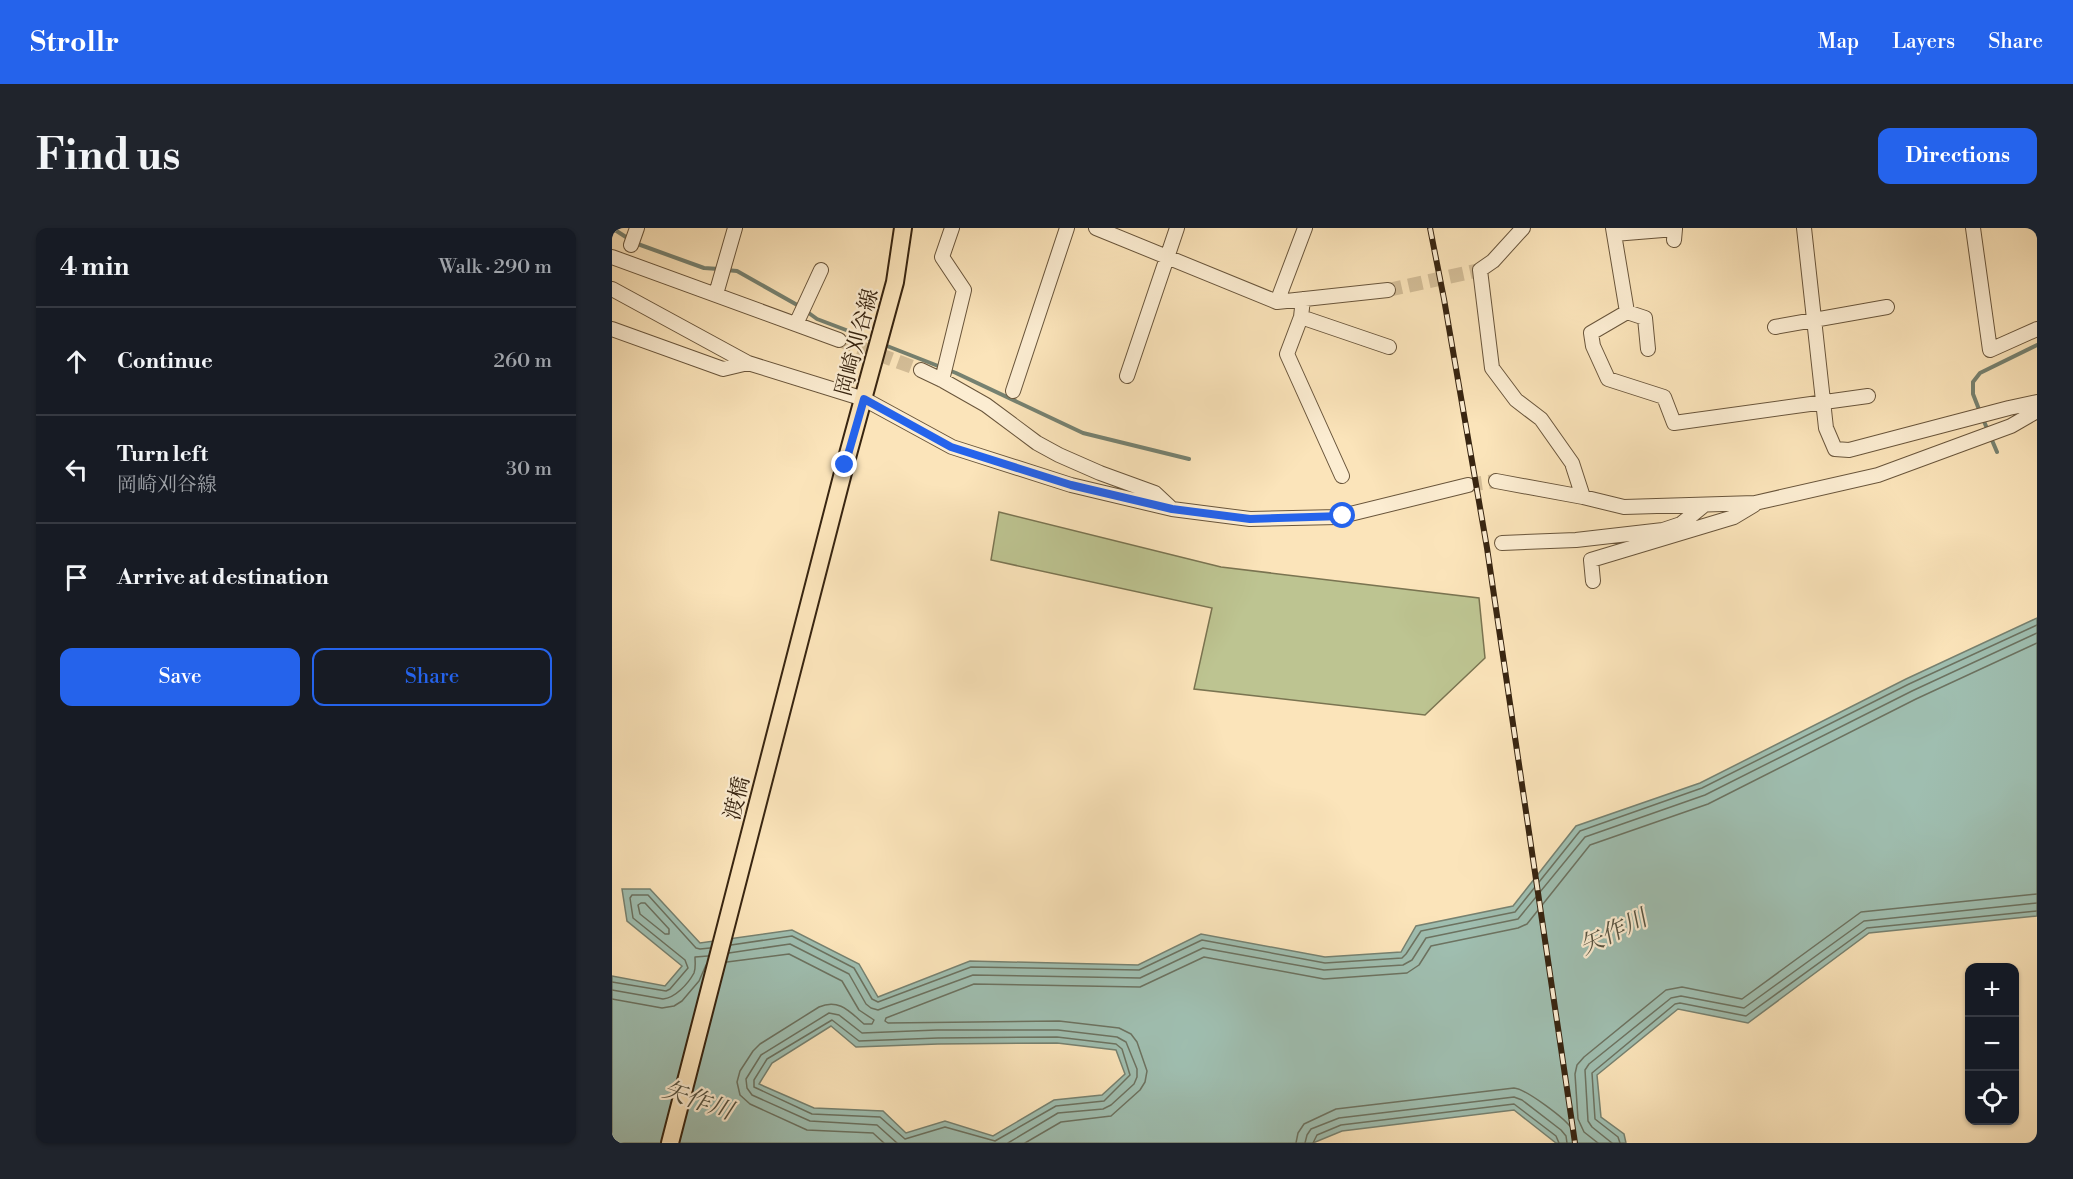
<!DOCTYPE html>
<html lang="en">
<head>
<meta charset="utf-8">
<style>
	body { margin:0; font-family:"Libre Bodoni","Noto Serif JP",serif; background:#20242c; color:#f1f3f6 }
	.controls { position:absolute; right:18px; bottom:18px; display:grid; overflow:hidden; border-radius:12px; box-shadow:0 2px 4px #0004 }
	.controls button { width:54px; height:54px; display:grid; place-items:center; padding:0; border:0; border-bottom:2px solid #363941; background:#171b24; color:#f1f3f6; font:30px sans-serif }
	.stop { position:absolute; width:18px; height:18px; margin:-14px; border:4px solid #2563eb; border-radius:50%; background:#fff }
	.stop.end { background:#2563eb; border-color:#fff; box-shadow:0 2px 6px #0008 }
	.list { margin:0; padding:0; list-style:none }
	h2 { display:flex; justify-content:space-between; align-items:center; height:78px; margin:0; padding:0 24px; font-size:26px }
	h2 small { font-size:20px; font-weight:400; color:#9ea1a6 }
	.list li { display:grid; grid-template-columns:39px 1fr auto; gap:18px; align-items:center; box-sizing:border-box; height:108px; padding:0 24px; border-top:2px solid #363941 }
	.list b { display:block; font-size:22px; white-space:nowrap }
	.list p { margin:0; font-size:20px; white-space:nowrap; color:#9ea1a6 }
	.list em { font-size:20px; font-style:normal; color:#9ea1a6 }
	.actions { display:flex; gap:12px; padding:18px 24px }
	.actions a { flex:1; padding:14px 0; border:2px solid #2563eb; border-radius:12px; text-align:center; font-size:21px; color:#2563eb }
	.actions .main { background:#2563eb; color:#fff }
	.icon { flex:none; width:33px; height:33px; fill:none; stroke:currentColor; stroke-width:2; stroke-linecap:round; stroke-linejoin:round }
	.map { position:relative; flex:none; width:1425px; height:915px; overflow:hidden; border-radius:12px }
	header { display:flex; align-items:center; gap:36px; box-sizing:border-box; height:84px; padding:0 30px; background:#2563eb; color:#fff }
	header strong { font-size:28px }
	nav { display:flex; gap:33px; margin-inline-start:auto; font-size:21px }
	.intro { display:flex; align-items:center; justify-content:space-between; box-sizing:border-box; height:144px; padding:0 36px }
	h1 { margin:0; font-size:42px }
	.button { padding:15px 27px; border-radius:12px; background:#2563eb; color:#fff; font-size:21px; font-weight:700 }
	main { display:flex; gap:36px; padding:0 36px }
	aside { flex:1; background:#171b24; border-radius:12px; box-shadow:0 2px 4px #0004 }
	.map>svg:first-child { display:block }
</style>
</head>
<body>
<header>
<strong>Strollr</strong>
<nav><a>Map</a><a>Layers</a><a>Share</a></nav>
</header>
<div class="intro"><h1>Find us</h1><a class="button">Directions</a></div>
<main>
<aside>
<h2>4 min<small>Walk · 290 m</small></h2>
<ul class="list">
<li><svg class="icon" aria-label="ahead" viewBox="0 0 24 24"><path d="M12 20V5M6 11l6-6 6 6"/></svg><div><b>Continue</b></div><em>260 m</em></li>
<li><svg class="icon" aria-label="left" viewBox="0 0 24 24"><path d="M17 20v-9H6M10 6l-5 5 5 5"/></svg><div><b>Turn left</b><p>岡崎刈谷線</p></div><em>30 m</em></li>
<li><svg class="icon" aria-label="arrive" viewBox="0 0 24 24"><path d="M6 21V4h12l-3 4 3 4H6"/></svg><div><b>Arrive at destination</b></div></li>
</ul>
<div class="actions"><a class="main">Save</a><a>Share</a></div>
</aside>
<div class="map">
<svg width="1425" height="915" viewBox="0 0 1425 915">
	<rect width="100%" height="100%" fill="#fbe4ba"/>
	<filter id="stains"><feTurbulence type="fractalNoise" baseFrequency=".00333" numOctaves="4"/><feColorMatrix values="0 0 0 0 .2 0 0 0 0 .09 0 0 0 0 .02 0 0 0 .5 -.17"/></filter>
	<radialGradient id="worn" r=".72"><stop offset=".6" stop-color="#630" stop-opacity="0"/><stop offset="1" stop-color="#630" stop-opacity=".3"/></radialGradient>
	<!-- green -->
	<path fill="#bdc491" stroke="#7a7451" stroke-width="1.5" d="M 387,284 L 609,339 L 867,370 L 873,430 L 813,487 L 582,461 L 600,380 L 379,332 Z"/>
	<!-- water -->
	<path fill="#9fbeb0" stroke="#768170" stroke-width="1.5" fill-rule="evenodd" d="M 1425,390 L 1425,688 L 1257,705 L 1136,795 L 1066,781 L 985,847 L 989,889 L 1012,906 L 1014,915 L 944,915 L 902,882 L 730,903 L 701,915 L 0,915 L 0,748 L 53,758 L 70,738 L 15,693 L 10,661 L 38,661 L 88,715 L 180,702 L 247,736 L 266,769 L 358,733 L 526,737 L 589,706 L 713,729 L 789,724 L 804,698 L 901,678 L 964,598 L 1088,555 L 1294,451 ZM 219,798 L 244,819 L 326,816 L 445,815 L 504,822 L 513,846 L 490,867 L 442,872 L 381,908 L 333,893 L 294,905 L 271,883 L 202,880 L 147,856 L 160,835 Z"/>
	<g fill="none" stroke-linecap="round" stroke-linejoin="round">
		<!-- shore -->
		<path stroke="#6c7260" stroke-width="1.5" d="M 29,675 L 33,675 L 57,701 L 57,706 L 53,706 L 28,686 L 26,677 Z
			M 119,717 L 180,708 L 242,740 L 260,771 L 266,774 L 359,739 L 527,742 L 590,712 L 713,735 L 790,730 L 794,726 L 809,703 L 903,684 L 968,603 L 1090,560 L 1297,456 L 1425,397
			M 117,725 L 178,716 L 237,746 L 254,776 L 259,780 L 266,782 L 361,747 L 528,750 L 591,720 L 712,742 L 791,737 L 800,732 L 814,710 L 906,691 L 973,609 L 1093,567 L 1300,463 L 1425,405
			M 115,734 L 177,726 L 230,753 L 247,782 L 262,792 L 260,796 L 252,796 C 238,784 227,770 207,779 L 148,816 L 141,823 L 128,843 L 125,854 L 128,867 L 138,876 L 195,902 L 261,905 L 272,915
			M 0,754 L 54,763 L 58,761 L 76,740 L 73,732 L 21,690 L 18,670 L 20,667 L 36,667 L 84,720 L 88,721 L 98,720
			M 0,762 L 51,771 C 63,770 76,756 82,745 C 84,740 83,734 83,729 L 96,728
			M 0,771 L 50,780 L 62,778 L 70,773 L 87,753 L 94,737
			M 220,792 L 247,813 L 326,810 L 445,809 L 504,816 L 510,821 L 518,847 L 492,873 L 444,878 L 383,913 L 333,899 L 293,911 L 268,889 L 200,886 L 142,859 L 142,852 L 155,831 Z
			M 285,915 L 265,897 L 198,893 L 140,867 L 135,860 L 134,851 L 149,827 L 217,785 L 227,787 L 250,805 L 325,802 L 446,802 L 505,809 L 514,814 L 525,841 L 525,849 L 522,856 L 499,877 L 491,881 L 446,885 L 396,915
			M 413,915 L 449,894 L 499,888 L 528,862 L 533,854 L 535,843 L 525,814 L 519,806 L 507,800 L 447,793 L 276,795 L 273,793 L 274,790 L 362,756 L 528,759 L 592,729 L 712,751 L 795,745 L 807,737 L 819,718 L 906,700 L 915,696 L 978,617 L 1096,576 L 1304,471 L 1425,415
			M 684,915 L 686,905 L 692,896 L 724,881 L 902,860 C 914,861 954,891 960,901 C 963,906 963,910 964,915
			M 693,915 L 695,907 L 699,901 L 727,890 L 902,869 L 910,872 L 949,902 L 954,908 L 955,915
			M 701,915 L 705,907 L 729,897 L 902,876 L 944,908 L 947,915
			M 986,915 L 972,904 L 966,891 L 963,846 L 965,837 L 972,829 L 1054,762 L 1070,759 L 1130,771 L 1249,684 L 1425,666
			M 1000,915 L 980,899 L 976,893 L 973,842 L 977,836 L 1059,770 L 1069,768 L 1132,780 L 1252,693 L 1425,675
			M 1008,915 L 1006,909 L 983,891 L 980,845 L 1063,776 L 1068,775 L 1134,788 L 1255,700 L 1425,683"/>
		<!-- stream -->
		<path stroke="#768170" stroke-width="4" d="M 0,0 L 17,11
			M 23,15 L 92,40 L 107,41
			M 114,42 L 125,43 L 187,78
			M 194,83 L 205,91 L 263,113
			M 270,116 L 344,145 L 471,205 L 577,231
			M 1368,184 L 1361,166 L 1361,154 L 1368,145 L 1425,117
			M 1371,191 L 1385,224"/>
		<!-- minor-tunnel -->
		<path stroke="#d4be98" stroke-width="14" stroke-dasharray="14 7" stroke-linecap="butt" d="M 776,62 L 868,42
			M 227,112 L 309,142
			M 856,257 L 884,253"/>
		<!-- minor casing -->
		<g stroke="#69553b" stroke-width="16">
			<path id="minor" d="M 484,0 L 665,74 L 776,62
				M 911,0 L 881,33 L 868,42 L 880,140 L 904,172 L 929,191 L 960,235 L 971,269
				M 1001,0 L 1015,84
				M 1192,0 L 1214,200 L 1223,221 L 1237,222 L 1397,180 L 1425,174
				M 1361,0 L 1378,122 L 1425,101
				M 1002,6 L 1063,1 L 1062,12
				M 19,17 L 25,0
				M 0,29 L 227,112
				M 0,61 L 136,135 L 252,171 L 340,219 L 459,257 L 560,281 L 638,291 L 726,289 L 856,257
				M 104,66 L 123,0
				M 691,71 L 689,89 L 675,126 L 730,248
				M 665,74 L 693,0
				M 689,89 L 777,119
				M 184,96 L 209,42
				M 1163,99 L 1275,79
				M 0,101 L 111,141 L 136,135
				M 1036,121 L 1033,90 L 1015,84 L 979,105 L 981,118 L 996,151 L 1052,169 L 1062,195 L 1256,168
				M 309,142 L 330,152 L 374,177 L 425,215 L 447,227 L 488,245 L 543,265 L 559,280
				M 515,148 L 565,0
				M 330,152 L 352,62 L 330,29 L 340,0
				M 401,163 L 455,0
				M 884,253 L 971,269 L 1012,279 L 1143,275 L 1266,247 L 1399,198 L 1425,183
				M 890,315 L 964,312 L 1051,302 L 1069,296 L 1091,278
				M 981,353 L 979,332 L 1122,289 L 1142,277"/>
		</g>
		<!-- major casing -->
		<g stroke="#382511" stroke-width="20">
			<path id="major" d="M 58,915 L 233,237 L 283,54 L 291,0"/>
		</g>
		<!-- minor -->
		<use href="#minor" stroke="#fcedd2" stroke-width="14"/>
		<!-- major -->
		<use href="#major" stroke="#fbe4ba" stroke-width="16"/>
		<!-- rail casing -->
		<g stroke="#382511" stroke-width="6">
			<path id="rail" d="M 818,0 L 832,71 L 875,320 L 963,915"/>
		</g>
		<!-- rail -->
		<use href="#rail" stroke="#fcedd2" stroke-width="4" stroke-dasharray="11" stroke-linecap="butt"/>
	</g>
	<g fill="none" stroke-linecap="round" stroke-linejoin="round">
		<!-- route -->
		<path stroke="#2563eb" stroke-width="8" d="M 233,237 L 252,171 L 339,219 L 459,257 L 560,281 L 638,291 L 731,288"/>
	</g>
	<g text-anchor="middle" stroke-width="4.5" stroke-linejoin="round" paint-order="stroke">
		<!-- street labels -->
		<g font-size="22" fill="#382511" stroke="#fcedd2">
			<text transform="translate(244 114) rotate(-75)" y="8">岡崎刈谷線</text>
			<text transform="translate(124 570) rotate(-76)" y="8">渡橋</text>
		</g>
		<!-- water labels -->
		<g font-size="24" font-style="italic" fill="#575341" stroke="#fcedd2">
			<text transform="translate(1001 704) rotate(-26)" y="8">矢作川</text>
			<text transform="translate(86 872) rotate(19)" y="8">矢作川</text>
		</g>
	</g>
	<rect width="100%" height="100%" filter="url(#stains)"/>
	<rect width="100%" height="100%" fill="url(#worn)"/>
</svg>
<div class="controls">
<button>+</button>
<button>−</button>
<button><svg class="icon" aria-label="locate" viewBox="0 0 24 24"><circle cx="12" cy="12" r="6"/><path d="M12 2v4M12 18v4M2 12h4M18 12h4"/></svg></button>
</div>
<div class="stop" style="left:731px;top:288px"></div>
<div class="stop end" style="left:233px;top:237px"></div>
</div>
</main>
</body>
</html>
